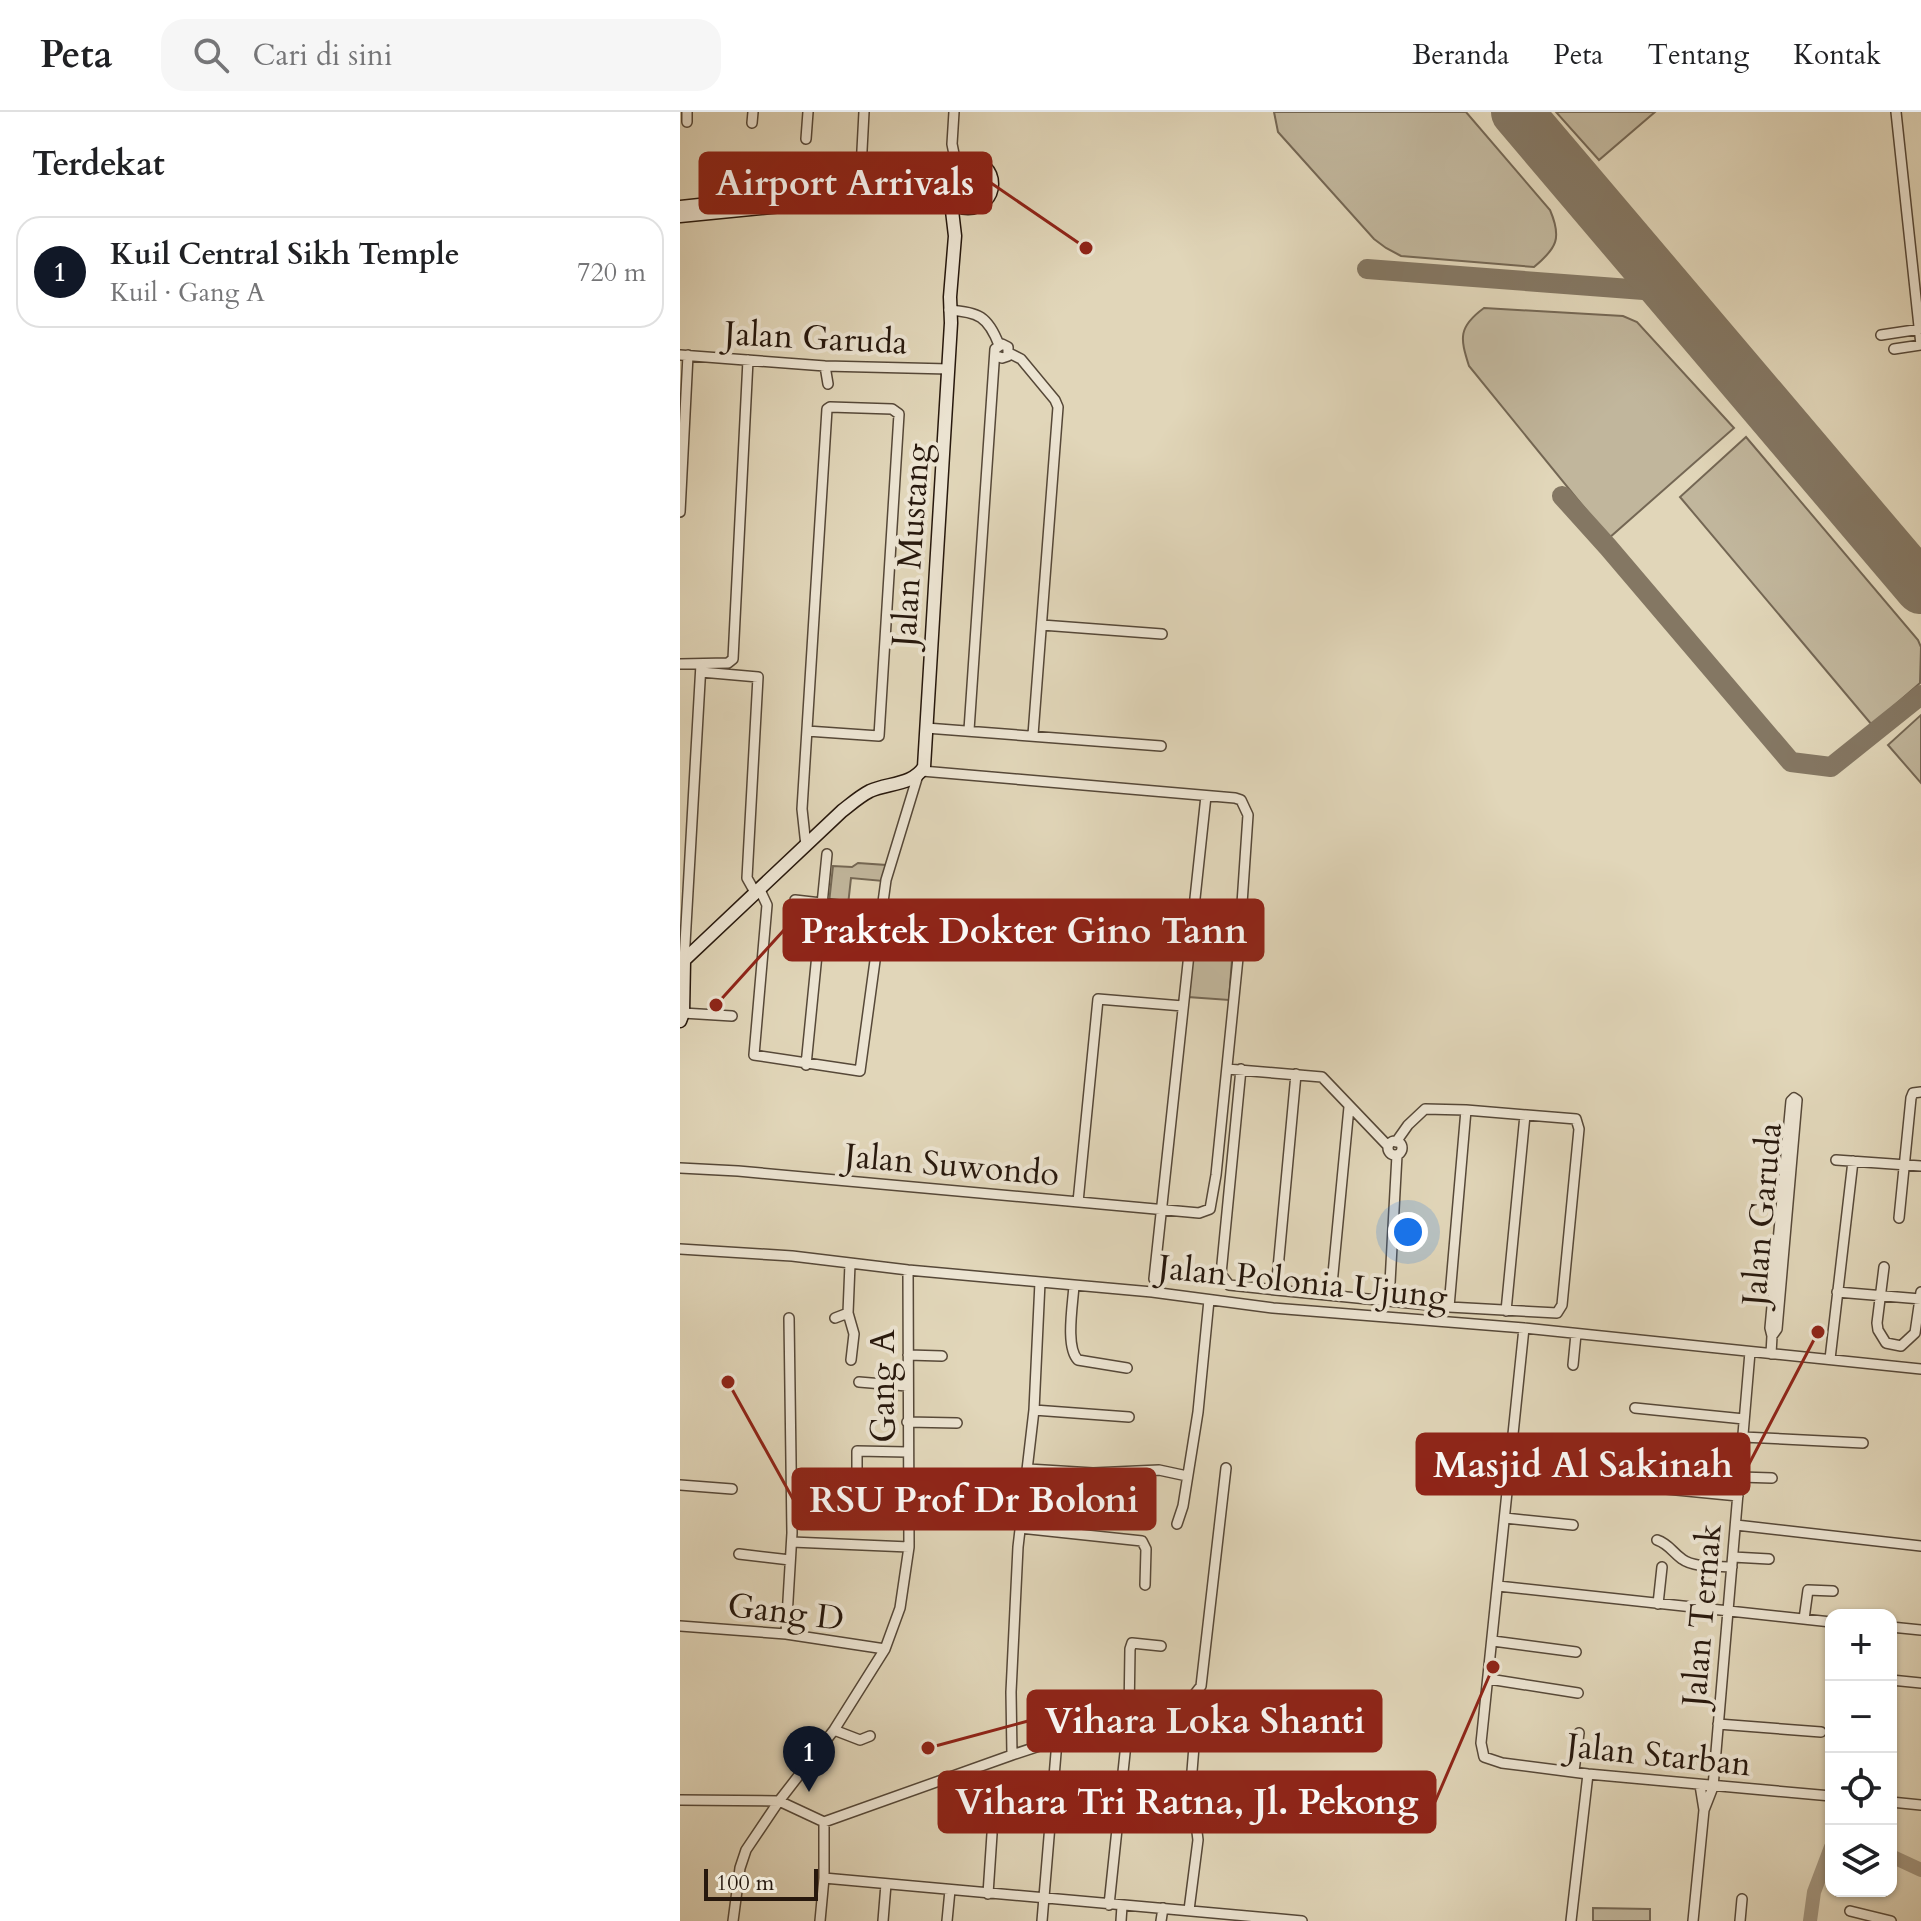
<!DOCTYPE html>
<html lang="id">
<head>
<meta charset="utf-8">
<style>
	body { margin:0; font-family:Cardo,serif; background:#f6f6f6; color:#202124 }
	.controls { position:absolute; right:24px; bottom:24px; display:grid; overflow:hidden; border-radius:16px; box-shadow:0 2px 6px #0004 }
	.controls button { width:72px; height:72px; display:grid; place-items:center; padding:0; border:0; border-bottom:2px solid #e0e0e0; background:#fff; color:#202124; font:40px sans-serif }
	.scale { position:absolute; left:24px; bottom:20px; width:114px; box-sizing:border-box; padding-left:8px; border:4px solid #27180d; border-top:0; font-size:22px; line-height:28px; white-space:nowrap; color:#27180d; -webkit-text-stroke:6px #ece4d2; paint-order:stroke }
	.you { position:absolute; left:728px; top:1120px; width:28px; height:28px; margin:-20px; border:6px solid #fff; border-radius:50%; background:#1a73e8; box-shadow:0 0 0 12px #1a73e833 }
	.badge { display:grid; place-items:center; width:52px; height:52px; border-radius:50%; background:#111827; color:#fff; font-size:26px; font-weight:700 }
	.pin { position:absolute; translate:-50% -66px; filter:drop-shadow(0 2px 4px #0008) }
	.pin::after { content:''; position:absolute; top:42px; width:28px; height:24px; background:inherit; clip-path:polygon(0 0,100% 0,50% 100%) }
	.list { margin:0; padding:0; list-style:none }
	h2 { display:flex; justify-content:space-between; align-items:center; height:104px; margin:0; padding:0 32px; font-size:34px }
	h2 small { font-size:26px; font-weight:400; color:#757577 }
	.list li { display:grid; grid-template-columns:52px 1fr auto; gap:24px; align-items:center; box-sizing:border-box; height:112px; margin:0 16px 16px; padding:0 16px; border:2px solid #e0e0e0; border-radius:24px }
	.list b { display:block; font-size:30px; white-space:nowrap }
	.list p { margin:0; font-size:26px; white-space:nowrap; color:#757577 }
	.list em { font-size:26px; font-style:normal; color:#757577 }
	.icon { flex:none; width:44px; height:44px; fill:none; stroke:currentColor; stroke-width:2; stroke-linecap:round; stroke-linejoin:round }
	.map { position:relative; flex:none; width:1241px; height:1809px; overflow:hidden }
	header { display:flex; align-items:center; gap:48px; box-sizing:border-box; height:112px; padding:0 40px; background:#fff; border-bottom:2px solid #e0e0e0 }
	header strong { font-size:38px }
	nav { display:flex; gap:44px; margin-inline-start:auto; font-size:28px }
	.search { width:560px; height:72px; background:#f6f6f6; display:flex; align-items:center; gap:20px; box-sizing:border-box; padding:0 28px; border-radius:24px; color:#757577; font-size:30px }
	main { display:flex }
	aside { flex:1; background:#fff }
	.map>svg:first-child { display:block }
</style>
</head>
<body>
<header>
<strong>Peta</strong>
<div class="search"><svg class="icon" aria-label="search" viewBox="0 0 24 24"><circle cx="10" cy="10" r="6"/><path d="M15 15l6 6"/></svg>Cari di sini</div>
<nav><a>Beranda</a><a>Peta</a><a>Tentang</a><a>Kontak</a></nav>
</header>
<main>
<aside>
<h2>Terdekat<small></small></h2>
<ul class="list">
<li><span class="badge">1</span><div><b>Kuil Central Sikh Temple</b><p>Kuil · Gang A</p></div><em>720 m</em></li>
</ul>
</aside>
<div class="map">
<svg width="1241" height="1809" viewBox="0 0 1241 1809">
	<rect width="100%" height="100%" fill="#e1d6b9"/>
	<filter id="stains"><feTurbulence type="fractalNoise" baseFrequency=".0025" numOctaves="4"/><feColorMatrix values="0 0 0 0 .2 0 0 0 0 .09 0 0 0 0 .02 0 0 0 .5 -.17"/></filter>
	<radialGradient id="worn" r=".72"><stop offset=".6" stop-color="#630" stop-opacity="0"/><stop offset="1" stop-color="#630" stop-opacity=".3"/></radialGradient>
	<!-- green -->
	<path fill="#c1b69c" stroke="#746754" stroke-width="2" d="M 594,0 L 786,0 L 870,98 C 882,126 877,136 854,155 L 721,144 L 706,136 L 694,127 L 598,20 Z
		M 876,0 L 975,0 L 919,48 Z
		M 804,196 L 943,204 L 957,210 L 1054,316 L 929,426 L 789,254 C 780,226 778,215 804,196 Z
		M 1066,325 L 1238,528 L 1241,535 L 1240,571 L 1192,613 L 1000,385 Z
		M 1241,603 L 1241,671 L 1208,633 Z
		M 178,751 L 206,753 L 203,769 L 171,766 L 168,793 L 149,791 L 153,754 L 172,755 Z
		M 511,844 L 552,847 L 549,888 L 508,885 Z
		M 913,1796 L 970,1797 L 970,1809 L 913,1809 Z"/>
	<g fill="none" stroke-linecap="round" stroke-linejoin="round">
		<!-- river -->
		<path stroke="#a2957f" stroke-width="14" d="M 1211,1744 L 1241,1758
			M 1130,1809 L 1134,1780 L 1151,1735"/>
		<!-- taxiway -->
		<path stroke="#847763" stroke-width="20" d="M 687,157 L 990,180
			M 882,384 L 928,435 L 1111,650 L 1151,655 L 1241,583"/>
		<!-- runway -->
		<path stroke="#847763" stroke-width="52" d="M 837,0 L 1241,476"/>
		<!-- minor casing -->
		<g stroke="#564838" stroke-width="12">
			<path id="minor" d="M 274,0 L 272,32 L 276,52
				M 1216,0 L 1241,233
				M 7,10 L 7,0
				M 72,11 L 73,0
				M 126,27 L 128,0
				M 180,76 L 184,0
				M 269,198 C 298,200 308,204 319,233
				M 1201,223 L 1241,217
				M 1214,237 L 1241,233
				M 329,241 L 341,247 L 375,288 L 378,295 L 353,623
				M 0,243 L 145,254 L 269,257
				M 145,254 L 148,272
				M 0,400 L 8,243
				M 362,513 L 482,522
				M 0,552 L 48,551 L 53,547 L 68,248
				M 21,560 L 78,565 L 67,766 L 76,782
				M 246,616 L 481,634
				M 289,618 L 315,237 L 322,232 L 328,235 L 328,244 L 322,246 L 317,244
				M 126,734 L 122,697 L 147,297 L 150,295 L 212,297 L 219,302 L 199,624 L 127,619
				M 80,778 L 87,793 L 74,943 L 180,959 L 206,768 L 238,663
				M 115,788 L 202,798
				M 4,849 L 21,552
				M 3,901 L 52,904
				M 126,953 L 147,742
				M 547,957 L 642,965 L 708,1034
				M 561,957 L 541,1162 L 549,1173 L 596,1178 L 616,962
				M708 1036a7 7 0 1 1 14 0a7 7 0 1 1-14 0Z
				M 716,1030 L 728,1013 L 745,997 L 786,998
				M 1156,1048 L 1241,1054
				M 0,1056 L 58,1059 L 519,1101 L 530,1097 L 536,1063 L 559,836 L 568,703 L 561,688 L 555,686 L 242,659
				M 398,1090 L 418,887 L 503,894
				M 1219,1106 L 1231,986 L 1233,981 L 1241,980
				M 0,1137 L 112,1144 L 228,1158 L 472,1180 L 593,1196 L 844,1216 L 1241,1257
				M 170,1152 L 168,1201 L 174,1222 L 171,1248
				M 1204,1155 L 1197,1211 L 1198,1218 L 1206,1231 L 1221,1234 L 1235,1221 L 1241,1180
				M 474,1167 L 526,684
				M 394,1173 C 393,1192 385,1235 398,1248 L 447,1256
				M 596,1178 L 769,1195 L 877,1201 L 882,1193 L 899,1017 L 896,1007 L 786,998 L 769,1195
				M 1157,1180 L 1241,1187
				M 651,1183 L 669,995
				M 709,1189 L 717,1043
				M 826,1199 L 845,1003
				M 155,1206 L 168,1201
				M 844,1216 L 801,1631 L 804,1645 L 822,1651 L 908,1662 L 1151,1684
				M 1092,1224 L 1097,1217 L 1117,988
				M 1091,1242 L 1092,1224 L 1090,1216 L 1111,989 L 1114,986 L 1117,988
				M 228,1243 L 262,1244
				M 1150,1247 L 1173,1049
				M 893,1253 L 896,1222
				M 179,1270 L 227,1274
				M 955,1296 L 1064,1307
				M 354,1298 L 449,1305
				M 227,1310 L 277,1311
				M 1063,1325 L 1183,1331
				M 227,1340 L 177,1339 L 177,1366 L 181,1368 L 229,1367
				M 348,1357 L 413,1361 L 479,1358 L 507,1364
				M 1060,1365 L 1092,1366
				M 935,1372 L 1058,1384
				M 0,1373 L 52,1377
				M 229,1376 L 343,1390
				M 182,1387 L 229,1389
				M 825,1406 L 893,1413
				M 497,1412 L 503,1394 L 518,1300 L 529,1188
				M 1056,1413 L 1241,1434
				M 340,1416 L 462,1429 L 466,1437 L 465,1473
				M 977,1428 C 989,1432 992,1440 1002,1447 C 1014,1456 1038,1454 1052,1455
				M 112,1430 L 229,1435
				M 59,1442 L 110,1448
				M 1053,1445 L 1089,1447
				M 818,1474 L 1151,1510
				M 978,1492 L 982,1455
				M 1124,1507 L 1128,1478 L 1153,1479
				M 0,1514 L 106,1522 L 205,1537
				M 1211,1515 L 1241,1518
				M 106,1522 L 112,1421 L 109,1206
				M 813,1529 L 896,1540
				M 809,1567 L 898,1581
				M 1211,1568 L 1241,1571
				M 1038,1612 L 1141,1620
				M 154,1618 L 180,1628 L 190,1624
				M 332,1643 L 331,1580 L 338,1435 L 354,1298 L 360,1170
				M 894,1659 L 899,1621
				M 1020,1673 L 1024,1698 L 1033,1675 L 1070,1240
				M 0,1688 L 99,1689 L 144,1710 L 144,1766 L 140,1809
				M 1211,1690 L 1241,1693
				M 144,1710 L 332,1643 L 514,1583
				M 144,1766 L 622,1809
				M 308,1782 L 312,1722
				M 429,1793 L 449,1603 L 450,1537 L 452,1531 L 481,1534
				M 509,1798 L 518,1728 L 511,1672 L 516,1609 L 514,1583 L 521,1574 L 546,1356
				M 1170,1799 L 1211,1809
				M 53,1809 L 60,1756 L 66,1738 L 99,1689 L 154,1618 L 205,1537 L 220,1496 L 229,1435 L 228,1158
				M 203,1809 L 206,1772
				M 267,1809 L 270,1778
				M 362,1809 L 377,1629
				M 441,1809 L 442,1794
				M 481,1809 L 483,1796
				M 891,1809 L 908,1662
				M 1013,1809 L 1024,1698
				M 1060,1809 L 1062,1787"/>
		</g>
		<!-- secondary casing -->
		<g stroke="#27180d" stroke-width="15">
			<path id="secondary" d="M264 72a24 24 0 1 1 48 0a24 24 0 1 1-48 0Z
				M 0,95 L 265,67
				M 0,104 L 265,78
				M 0,852 L 162,699 C 171,692 180,684 190,679 C 208,671 233,673 244,655 L 271,211 L 270,185 L 275,124 L 271,90
				M 0,909 L 3,901 L 4,849"/>
		</g>
		<!-- minor -->
		<use href="#minor" stroke="#ece4d2" stroke-width="9"/>
		<!-- secondary -->
		<use href="#secondary" stroke="#ece4d2" stroke-width="12"/>
	</g>
	<g text-anchor="middle" stroke-width="8" stroke-linejoin="round" paint-order="stroke">
		<!-- street labels -->
		<g font-size="34" fill="#27180d" stroke="#ece4d2">
			<text transform="translate(136 225) rotate(3)" y="12">Jalan Garuda</text>
			<text transform="translate(230 433) rotate(-86)" y="12">Jalan Mustang</text>
			<text transform="translate(272 1052) rotate(5)" y="12">Jalan Suwondo</text>
			<text transform="translate(1081 1102) rotate(-85)" y="12">Jalan Garuda</text>
			<text transform="translate(623 1169) rotate(6)" y="12">Jalan Polonia Ujung</text>
			<text transform="translate(202 1274) rotate(-90)" y="12">Gang A</text>
			<text transform="translate(106 1499) rotate(7)" y="12">Gang D</text>
			<text transform="translate(1021 1503) rotate(-85)" y="12">Jalan Ternak</text>
			<text transform="translate(979 1642) rotate(6)" y="12">Jalan Starban</text>
		</g>
	</g>
	<!-- callouts -->
	<path fill="none" stroke="#8f2418" stroke-width="3" d="M406 136L311 71M36 893L104 818M1138 1220L1069 1352M48 1270L113 1387M248 1636L348 1609M813 1555L755 1690"/>
	<g fill="#8f2418" stroke="#ece4d2" stroke-width="3">
		<circle cx="406" cy="136" r="8"/>
		<circle cx="36" cy="893" r="8"/>
		<circle cx="1138" cy="1220" r="8"/>
		<circle cx="48" cy="1270" r="8"/>
		<circle cx="248" cy="1636" r="8"/>
		<circle cx="813" cy="1555" r="8"/>
	</g>
	<g fill="#8f2418" stroke="#8f2418" stroke-width="3">
		<rect x="20" y="41" width="291" height="60" rx="8"/>
		<rect x="104" y="788" width="479" height="60" rx="8"/>
		<rect x="737" y="1322" width="332" height="60" rx="8"/>
		<rect x="113" y="1357" width="362" height="60" rx="8"/>
		<rect x="348" y="1579" width="353" height="60" rx="8"/>
		<rect x="259" y="1660" width="496" height="60" rx="8"/>
	</g>
	<g font-size="36" text-anchor="middle" font-weight="bold" fill="#fff">
		<text x="165" y="83">Airport Arrivals</text>
		<text x="344" y="831">Praktek Dokter Gino Tann</text>
		<text x="903" y="1365">Masjid Al Sakinah</text>
		<text x="294" y="1400">RSU Prof Dr Boloni</text>
		<text x="525" y="1621">Vihara Loka Shanti</text>
		<text x="507" y="1702">Vihara Tri Ratna, Jl. Pekong</text>
	</g>
	<rect width="100%" height="100%" filter="url(#stains)"/>
	<rect width="100%" height="100%" fill="url(#worn)"/>
</svg>
<div class="controls">
<button>+</button>
<button>−</button>
<button><svg class="icon" aria-label="locate" viewBox="0 0 24 24"><circle cx="12" cy="12" r="6"/><path d="M12 2v4M12 18v4M2 12h4M18 12h4"/></svg></button>
<button><svg class="icon" aria-label="layers" viewBox="0 0 24 24"><path d="M12 4l9 5-9 5-9-5zM3 14l9 5 9-5"/></svg></button>
</div>
<div class="scale">100 m</div>
<div class="you"></div>
<div class="pin badge" style="left:129px;top:1680px">1</div>
</div>
</main>
</body>
</html>
